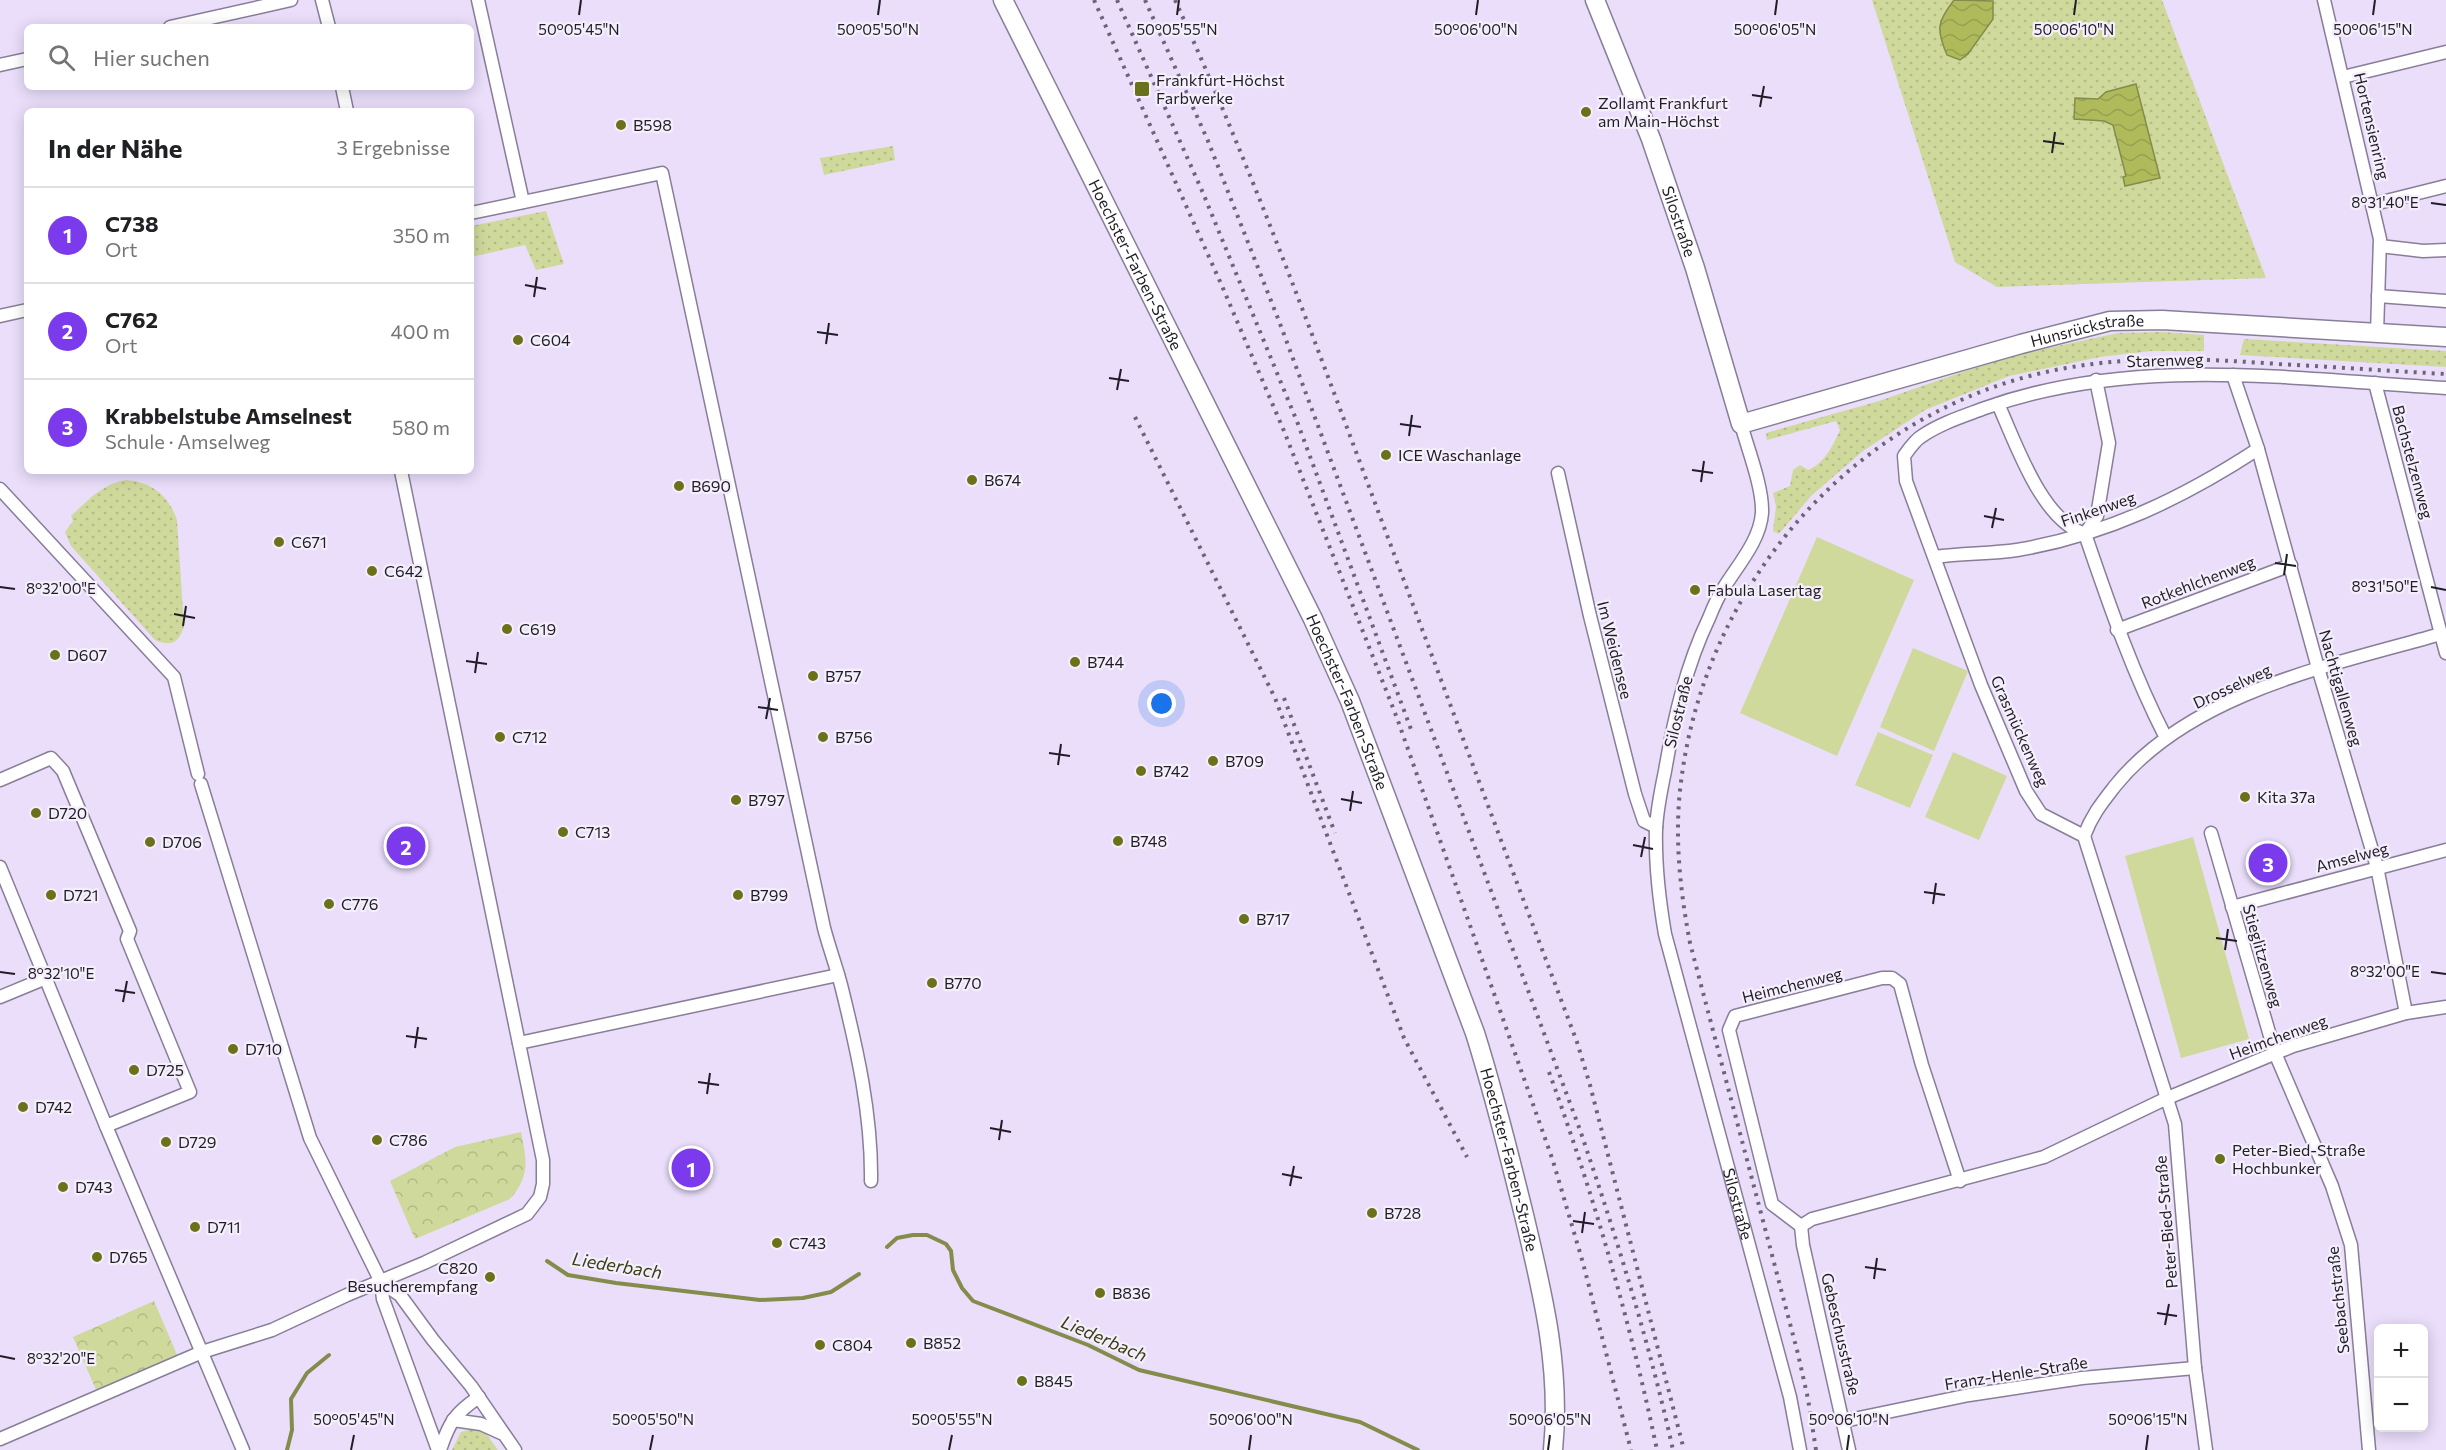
<!DOCTYPE html>
<html lang="de">
<head>
<meta charset="utf-8">
<style>
	body { margin:0; font-family:Commissioner,sans-serif; background:#f2f2f2; color:#202124 }
	.controls { position:absolute; right:18px; bottom:18px; display:grid; overflow:hidden; border-radius:9px; box-shadow:0 3px 15px #0003 }
	.controls button { width:54px; height:54px; display:grid; place-items:center; padding:0; border:0; border-bottom:2px solid #e0e0e0; background:#fff; color:#202124; font:30px sans-serif }
	.you { position:absolute; left:1162px; top:704px; width:21px; height:21px; margin:-15px; border:4px solid #fff; border-radius:50%; background:#1a73e8; box-shadow:0 0 0 9px #1a73e833 }
	.badge { display:grid; place-items:center; width:39px; height:39px; border-radius:50%; background:#7c3aed; color:#fff; font-size:20px; font-weight:700 }
	.pin { position:absolute; translate:-50% -50%; border:3px solid #fff; box-shadow:0 2px 6px #0006 }
	.list { margin:0; padding:0; list-style:none }
	h2 { display:flex; justify-content:space-between; align-items:center; height:78px; margin:0; padding:0 24px; font-size:26px }
	h2 small { font-size:20px; font-weight:400; color:#757577 }
	.list li { display:grid; grid-template-columns:39px 1fr auto; gap:18px; align-items:center; box-sizing:border-box; height:96px; padding:0 24px; border-top:2px solid #e0e0e0 }
	.list b { display:block; font-size:22px; white-space:nowrap }
	.list p { margin:0; font-size:20px; white-space:nowrap; color:#757577 }
	.list em { font-size:20px; font-style:normal; color:#757577 }
	.icon { flex:none; width:33px; height:33px; fill:none; stroke:currentColor; stroke-width:2; stroke-linecap:round; stroke-linejoin:round }
	.map { position:relative; flex:none; width:2446px; height:1450px; overflow:hidden }
	.search { position:absolute; background:#fff; box-shadow:0 3px 15px #0003; left:24px; top:24px; width:450px; height:66px; display:flex; align-items:center; gap:15px; box-sizing:border-box; padding:0 21px; border-radius:9px; color:#757577; font-size:22px }
	.panel { position:absolute; background:#fff; box-shadow:0 3px 15px #0003; left:24px; top:108px; width:450px; height:366px; border-radius:9px }
	.map>svg:first-child { display:block }
</style>
</head>
<body>
<div class="map">
<svg width="2446" height="1450" viewBox="0 0 2446 1450">
	<defs>
		<pattern id="grass-dots" width="8" height="8" patternUnits="userSpaceOnUse" patternTransform="scale(1.5)"><rect width="8" height="8" fill="#d0d99c"/><path d="M2 2h.1M6 6h.1" fill="none" stroke="#b2ba86" stroke-width="1.8" stroke-linecap="round"/></pattern>
		<pattern id="park-crowns" width="20" height="18" patternUnits="userSpaceOnUse" patternTransform="scale(1.5)"><rect width="20" height="18" fill="#d0d99c"/><path d="M2 6a3 3 0 1 1 6 0M12 15a3 3 0 1 1 6 0" fill="none" stroke="#b2ba86"/></pattern>
		<pattern id="water-waves" width="16" height="10" patternUnits="userSpaceOnUse" patternTransform="scale(1.5)"><rect width="16" height="10" fill="#afbb5b"/><path d="M0 5q4-4 8 0t8 0" fill="none" stroke="#96a04f"/></pattern>
	</defs>
	<rect width="100%" height="100%" fill="#eadefb"/>
	<!-- grass -->
	<path fill="url(#grass-dots)" d="M 1872,0 L 2162,0 L 2266,278 L 1997,287 L 1955,262 Z
		M 893,146 L 895,160 L 824,175 L 820,158 Z
		M 546,211 L 564,264 L 536,270 L 525,245 L 471,257 L 471,226 Z
		M 2163,332 L 2204,335 L 2204,351 L 2151,351 L 2100,357 L 2009,376 L 1925,410 L 1863,451 L 1811,496 L 1779,534 L 1773,531 L 1776,506 L 1773,493 L 1790,486 L 1793,470 L 1800,465 L 1808,470 C 1825,463 1833,445 1840,430 L 1836,421 L 1767,440 L 1766,433 L 1879,401 L 2006,357 L 2118,333 Z
		M 2244,339 L 2446,351 L 2446,367 L 2240,355 Z
		M 126,480 C 152,482 169,496 177,520 L 184,626 C 179,643 171,647 155,640 L 71,546 L 65,532 L 73,521 L 71,516 C 88,500 102,484 126,480 Z
		M 472,1429 L 484,1431 L 498,1450 L 452,1450 L 461,1432 Z"/>
	<!-- park -->
	<path fill="url(#park-crowns)" d="M 521,1132 C 527,1161 530,1176 510,1199 L 415,1239 L 390,1181 L 455,1147 Z
		M 154,1301 L 178,1357 L 97,1392 L 73,1337 Z"/>
	<!-- garden -->
	<path fill="#d0d99c" d="M 1817,537 L 1914,580 L 1837,756 L 1740,713 Z
		M 1913,648 L 1968,671 L 1934,751 L 1880,727 Z
		M 1878,732 L 1933,755 L 1910,808 L 1855,785 Z
		M 1953,752 L 2007,776 L 1979,840 L 1925,817 Z
		M 2193,837 L 2249,1039 L 2181,1058 L 2125,856 Z"/>
	<!-- water -->
	<path fill="url(#water-waves)" stroke="#848c4b" stroke-width="1.5" d="M 1954,0 L 1993,1 L 1993,19 L 1968,54 L 1960,60 L 1947,55 C 1936,29 1937,22 1954,0 Z
		M 2136,84 L 2160,178 L 2125,186 L 2123,177 L 2126,176 L 2113,125 L 2104,121 L 2074,119 L 2075,98 L 2098,99 L 2106,92 Z"/>
	<g fill="none" stroke-linecap="round" stroke-linejoin="round">
		<!-- stream -->
		<path stroke="#848c4b" stroke-width="4" d="M 887,1247 L 897,1238 L 913,1235 L 927,1235 L 946,1244 L 951,1251 L 953,1270 L 962,1288 L 973,1301 L 1088,1345 L 1139,1370 L 1360,1422 L 1418,1450
			M 547,1261 L 568,1275 L 616,1283 L 760,1300 L 803,1298 L 831,1292 L 859,1274
			M 287,1450 L 292,1430 L 291,1399 L 307,1373 L 329,1355"/>
		<!-- minor casing -->
		<g stroke="#887e98" stroke-width="15">
			<g id="minor">
				<path d="M 322,0 L 329,27"/>
				<path d="M 478,0 L 523,202"/>
				<path d="M 2324,0 L 2380,239 L 2377,333"/>
				<path d="M 170,27 L 291,0"/>
				<path d="M 0,65 L 27,59"/>
				<path d="M 2343,77 L 2446,52"/>
				<path d="M 342,87 L 347,111"/>
				<path d="M 2374,204 L 2446,186"/>
				<path d="M 471,213 L 662,173 L 824,928 C 829,947 836,966 841,985 C 857,1049 872,1115 871,1181"/>
				<path d="M 2380,246 L 2423,251 L 2446,250"/>
				<path d="M 2378,296 L 2446,301"/>
				<path d="M 0,316 L 27,310"/>
				<path d="M 2233,375 L 2258,449 L 2318,668 L 2377,867 L 2406,1013"/>
				<path d="M 2375,383 L 2446,653"/>
				<path d="M 1998,404 C 2016,443 2041,520 2085,534 C 2109,604 2132,672 2166,738"/>
				<path id="s1" d="M 1741,424 C 1748,450 1763,487 1762,513 C 1760,541 1737,566 1723,589 C 1717,598 1713,608 1709,618 C 1686,666 1674,718 1665,771 C 1661,790 1657,810 1656,829 C 1655,865 1659,899 1665,934 L 1790,1397 L 1800,1450"/>
				<path d="M 1558,473 L 1590,616 L 1635,794 L 1644,821 L 1656,827"/>
				<path d="M 0,489 L 174,677 L 198,774"/>
				<path d="M 2085,534 L 2097,516 L 2109,443 L 2096,380"/>
				<path d="M 1935,557 C 1962,553 1990,554 2017,550 C 2106,535 2183,498 2258,449"/>
				<path d="M 2117,630 L 2291,565"/>
				<path d="M 0,780 L 51,758 L 63,771 L 130,931 L 127,939 L 190,1092 L 106,1126 L 0,867"/>
				<path d="M 201,784 L 310,1138 L 381,1282 L 383,1299 L 438,1450"/>
				<path d="M 2211,833 L 2275,1053 L 2332,1186 L 2351,1245 L 2369,1450"/>
				<path d="M 2084,836 C 2092,815 2101,804 2115,786 C 2190,693 2331,665 2441,634"/>
				<path d="M 2232,907 L 2446,850"/>
				<path d="M 0,997 L 46,978"/>
				<path d="M 519,1043 L 838,975"/>
				<path d="M 106,1126 L 243,1450"/>
				<path d="M 1801,1226 L 1812,1219 L 2044,1157 L 2165,1099 L 2293,1046 L 2406,1013 L 2446,1007"/>
				<path d="M 1801,1226 L 1772,1204 L 1729,1030 L 1735,1016 L 1882,978 L 1892,978 L 1900,984 L 1922,1065 L 1960,1181"/>
				<path d="M 1801,1226 L 1803,1245 L 1849,1450"/>
				<path d="M 381,1282 L 400,1295 L 433,1340 L 471,1386 L 515,1450"/>
				<path d="M 453,1420 L 481,1424 L 501,1433"/>
				<path d="M 1844,1421 L 1969,1395 L 2082,1378 L 2195,1368"/>
				<path d="M 0,1439 L 202,1352 L 272,1330 L 347,1295 L 424,1263 L 527,1214 L 540,1197 L 543,1184 L 543,1160 L 401,471"/>
				<path d="M 440,1450 C 449,1423 455,1413 479,1397"/>
				<path d="M 2206,1450 L 2195,1368 L 2175,1124 L 2084,836 L 2041,814 L 2026,791 L 1981,685 L 1906,481 L 1904,456 C 1909,449 1915,440 1922,436 C 1941,423 1964,416 1985,408 C 2133,355 2292,379 2446,388"/>
			</g>
		</g>
		<!-- secondary casing -->
		<g stroke="#887e98" stroke-width="21">
			<g id="secondary">
				<path id="s2" d="M 1003,0 L 1313,619 L 1350,701 L 1475,1033 C 1494,1093 1509,1154 1524,1215 C 1543,1295 1561,1367 1553,1450"/>
				<path id="s3" d="M 1595,0 L 1651,139 L 1695,268 L 1741,424 L 2021,344 L 2110,321 L 2162,320 L 2446,337"/>
			</g>
		</g>
		<!-- minor -->
		<use href="#minor" stroke="#fff" stroke-width="12"/>
		<!-- secondary -->
		<use href="#secondary" stroke="#fff" stroke-width="18"/>
		<!-- rail -->
		<path stroke="#6c6576" stroke-width="4" stroke-dasharray="3 6" stroke-linecap="butt" d="M 1094,0 L 1222,286 L 1284,431 L 1397,718 L 1553,1161 L 1583,1263 L 1631,1450
			M 1117,0 L 1203,193 L 1298,424 L 1412,732
			M 1145,0 L 1208,141 L 1279,321 L 1580,1130 C 1616,1236 1649,1341 1673,1450
			M 1175,0 C 1251,167 1314,339 1378,511 C 1444,688 1510,865 1577,1042 L 1590,1085 L 1684,1450
			M 1135,417 L 1275,698 L 1404,1038 L 1467,1157
			M 1284,698 L 1335,833
			M 1549,1072 C 1594,1196 1630,1321 1657,1450
			M 1816,1450 L 1808,1399 L 1798,1354 L 1690,943 C 1680,890 1674,836 1681,782 C 1706,578 1861,404 2066,368 C 2140,355 2205,359 2279,364 C 2335,367 2390,371 2446,374"/>
	</g>
	<!-- ticks -->
	<path fill="none" stroke="#211d27" stroke-width="2" d="M 579,15 L 581,0M 878,15 L 880,0M 1177,15 L 1179,0M 1476,15 L 1478,0M 1775,15 L 1777,0M 2074,15 L 2076,0M 2373,15 L 2375,0M 1752,95 L 1772,98M 1760,107 L 1764,86M 2043,141 L 2064,144M 2052,153 L 2055,132M 2431,203 L 2446,205M 525,285 L 546,289M 534,297 L 537,277M 817,332 L 838,335M 826,344 L 829,323M 1109,378 L 1129,381M 1117,390 L 1121,369M 1400,424 L 1421,427M 1409,436 L 1412,415M 1692,470 L 1713,473M 1701,482 L 1704,461M 1984,516 L 2004,520M 1992,528 L 1996,508M 2275,563 L 2296,566M 2284,575 L 2287,554M 0,587 L 15,589M 2431,587 L 2446,590M 174,614 L 195,618M 183,626 L 186,606M 466,661 L 487,664M 475,673 L 478,652M 758,707 L 778,710M 766,719 L 770,698M 1049,753 L 1070,756M 1058,765 L 1061,744M 1341,799 L 1362,803M 1350,811 L 1353,791M 1633,845 L 1653,849M 1641,857 L 1645,837M 1924,892 L 1945,895M 1933,904 L 1936,883M 2216,938 L 2237,941M 2225,950 L 2228,929M 0,972 L 15,974M 2431,972 L 2446,974M 115,990 L 135,993M 123,1002 L 127,981M 406,1036 L 427,1039M 415,1048 L 418,1027M 698,1082 L 719,1085M 707,1094 L 710,1073M 990,1128 L 1011,1132M 999,1140 L 1002,1120M 1282,1174 L 1302,1178M 1290,1186 L 1294,1166M 1573,1221 L 1594,1224M 1582,1233 L 1585,1212M 1865,1267 L 1886,1270M 1874,1279 L 1877,1258M 2157,1313 L 2177,1316M 2165,1325 L 2169,1304M 0,1356 L 15,1359M 351,1450 L 354,1435M 650,1450 L 653,1435M 949,1450 L 952,1435M 1249,1450 L 1251,1435M 1548,1450 L 1550,1435M 1847,1450 L 1849,1435M 2146,1450 L 2148,1435"/>
	<!-- markers -->
	<g fill="#69721b" stroke="#f4effb" stroke-width="2">
		<rect x="1134" y="81" width="16" height="16" rx="3"/>
		<circle cx="1586" cy="112" r="6"/>
		<circle cx="621" cy="125" r="6"/>
		<circle cx="518" cy="340" r="6"/>
		<circle cx="1386" cy="455" r="6"/>
		<circle cx="972" cy="480" r="6"/>
		<circle cx="679" cy="486" r="6"/>
		<circle cx="279" cy="542" r="6"/>
		<circle cx="372" cy="571" r="6"/>
		<circle cx="1695" cy="590" r="6"/>
		<circle cx="507" cy="629" r="6"/>
		<circle cx="55" cy="655" r="6"/>
		<circle cx="1075" cy="662" r="6"/>
		<circle cx="813" cy="676" r="6"/>
		<circle cx="500" cy="737" r="6"/>
		<circle cx="823" cy="737" r="6"/>
		<circle cx="1213" cy="761" r="6"/>
		<circle cx="1141" cy="771" r="6"/>
		<circle cx="2245" cy="797" r="6"/>
		<circle cx="736" cy="800" r="6"/>
		<circle cx="36" cy="813" r="6"/>
		<circle cx="563" cy="832" r="6"/>
		<circle cx="1118" cy="841" r="6"/>
		<circle cx="150" cy="842" r="6"/>
		<circle cx="51" cy="895" r="6"/>
		<circle cx="738" cy="895" r="6"/>
		<circle cx="329" cy="904" r="6"/>
		<circle cx="1244" cy="919" r="6"/>
		<circle cx="932" cy="983" r="6"/>
		<circle cx="233" cy="1049" r="6"/>
		<circle cx="134" cy="1070" r="6"/>
		<circle cx="23" cy="1107" r="6"/>
		<circle cx="377" cy="1140" r="6"/>
		<circle cx="166" cy="1142" r="6"/>
		<circle cx="2220" cy="1159" r="6"/>
		<circle cx="63" cy="1187" r="6"/>
		<circle cx="1372" cy="1213" r="6"/>
		<circle cx="195" cy="1227" r="6"/>
		<circle cx="777" cy="1243" r="6"/>
		<circle cx="97" cy="1257" r="6"/>
		<circle cx="490" cy="1277" r="6"/>
		<circle cx="1100" cy="1293" r="6"/>
		<circle cx="911" cy="1343" r="6"/>
		<circle cx="820" cy="1345" r="6"/>
		<circle cx="1022" cy="1381" r="6"/>
	</g>
	<g text-anchor="middle" stroke-width="4.5" stroke-linejoin="round" paint-order="stroke">
		<!-- poi labels -->
		<g font-size="16" fill="#211d27" stroke="#f4effb" text-anchor="start">
			<text x="1156" y="86">Frankfurt-Höchst<tspan x="1156" dy="18">Farbwerke</tspan></text>
			<text x="1598" y="109">Zollamt Frankfurt<tspan x="1598" dy="18">am Main-Höchst</tspan></text>
			<text x="633" y="131">B598</text>
			<text x="530" y="346">C604</text>
			<text x="1398" y="461">ICE Waschanlage</text>
			<text x="984" y="486">B674</text>
			<text x="691" y="492">B690</text>
			<text x="291" y="548">C671</text>
			<text x="384" y="577">C642</text>
			<text x="1707" y="596">Fabula Lasertag</text>
			<text x="519" y="635">C619</text>
			<text x="67" y="661">D607</text>
			<text x="1087" y="668">B744</text>
			<text x="825" y="682">B757</text>
			<text x="512" y="743">C712</text>
			<text x="835" y="743">B756</text>
			<text x="1225" y="767">B709</text>
			<text x="1153" y="777">B742</text>
			<text x="2257" y="803">Kita 37a</text>
			<text x="748" y="806">B797</text>
			<text x="48" y="819">D720</text>
			<text x="575" y="838">C713</text>
			<text x="1130" y="847">B748</text>
			<text x="162" y="848">D706</text>
			<text x="63" y="901">D721</text>
			<text x="750" y="901">B799</text>
			<text x="341" y="910">C776</text>
			<text x="1256" y="925">B717</text>
			<text x="944" y="989">B770</text>
			<text x="245" y="1055">D710</text>
			<text x="146" y="1076">D725</text>
			<text x="35" y="1113">D742</text>
			<text x="389" y="1146">C786</text>
			<text x="178" y="1148">D729</text>
			<text x="2232" y="1156">Peter-Bied-Straße<tspan x="2232" dy="18">Hochbunker</tspan></text>
			<text x="75" y="1193">D743</text>
			<text x="1384" y="1219">B728</text>
			<text x="207" y="1233">D711</text>
			<text x="789" y="1249">C743</text>
			<text x="109" y="1263">D765</text>
			<text x="478" y="1274" text-anchor="end">C820<tspan x="478" dy="18">Besucherempfang</tspan></text>
			<text x="1112" y="1299">B836</text>
			<text x="923" y="1349">B852</text>
			<text x="832" y="1351">C804</text>
			<text x="1034" y="1387">B845</text>
		</g>
		<!-- street labels -->
		<g font-size="16" fill="#211d27" stroke="#f4effb">
			<text transform="translate(2372 126) rotate(77)" y="6">Hortensienring</text>
			<text dy="6" stroke="none"><textPath href="#s3" startOffset="237">Silostraße</textPath></text>
			<text dy="6" stroke="none"><textPath href="#s2" startOffset="296">Hoechster-Farben-Straße</textPath></text>
			<text dy="6" stroke="none"><textPath href="#s3" startOffset="808">Hunsrückstraße</textPath></text>
			<text transform="translate(2165 360) rotate(-2)" y="6">Starenweg</text>
			<text transform="translate(2413 462) rotate(75)" y="6">Bachstelzenweg</text>
			<text transform="translate(2098 509) rotate(-19)" y="6">Finkenweg</text>
			<text transform="translate(2198 582) rotate(-21)" y="6">Rotkehlchenweg</text>
			<text transform="translate(1615 650) rotate(76)" y="6">Im Weidensee</text>
			<text transform="translate(2232 686) rotate(-25)" y="6">Drosselweg</text>
			<text transform="translate(2341 688) rotate(74)" y="6">Nachtigallenweg</text>
			<text dy="6" stroke="none"><textPath href="#s2" startOffset="782">Hoechster-Farben-Straße</textPath></text>
			<text transform="translate(1678 712) rotate(-76)" y="6">Silostraße</text>
			<text transform="translate(2020 731) rotate(66)" y="6">Grasmückenweg</text>
			<text transform="translate(2352 857) rotate(-15)" y="6">Amselweg</text>
			<text transform="translate(2263 956) rotate(74)" y="6">Stieglitzenweg</text>
			<text transform="translate(1792 985) rotate(-14)" y="6">Heimchenweg</text>
			<text transform="translate(2278 1037) rotate(-20)" y="6">Heimchenweg</text>
			<text dy="6" stroke="none"><textPath href="#s2" startOffset="1268">Hoechster-Farben-Straße</textPath></text>
			<text dy="6" stroke="none"><textPath href="#s1" startOffset="814">Silostraße</textPath></text>
			<text transform="translate(2166 1222) rotate(-95)" y="6">Peter-Bied-Straße</text>
			<text transform="translate(2338 1300) rotate(-96)" y="6">Seebachstraße</text>
			<text transform="translate(1841 1334) rotate(77)" y="6">Gebeschusstraße</text>
			<text transform="translate(2016 1373) rotate(-9)" y="6">Franz-Henle-Straße</text>
		</g>
		<!-- water labels -->
		<g font-size="18" font-style="italic" fill="#393e16" stroke="#f4effb">
			<text transform="translate(617 1266) rotate(9)" y="6">Liederbach</text>
			<text transform="translate(1104 1339) rotate(23)" y="6">Liederbach</text>
		</g>
	</g>
	<g font-size="15" text-anchor="middle" fill="#211d27" stroke="#f4effb" stroke-width="4.5" stroke-linejoin="round" paint-order="stroke">
		<text x="579" y="35">50°05'45"N</text>
		<text x="878" y="35">50°05'50"N</text>
		<text x="1177" y="35">50°05'55"N</text>
		<text x="1476" y="35">50°06'00"N</text>
		<text x="1775" y="35">50°06'05"N</text>
		<text x="2074" y="35">50°06'10"N</text>
		<text x="2373" y="35">50°06'15"N</text>
		<text x="2385" y="208">8°31'40"E</text>
		<text x="2385" y="592">8°31'50"E</text>
		<text x="61" y="594">8°32'00"E</text>
		<text x="2385" y="977">8°32'00"E</text>
		<text x="61" y="979">8°32'10"E</text>
		<text x="61" y="1364">8°32'20"E</text>
		<text x="354" y="1425">50°05'45"N</text>
		<text x="653" y="1425">50°05'50"N</text>
		<text x="952" y="1425">50°05'55"N</text>
		<text x="1251" y="1425">50°06'00"N</text>
		<text x="1550" y="1425">50°06'05"N</text>
		<text x="1849" y="1425">50°06'10"N</text>
		<text x="2148" y="1425">50°06'15"N</text>
	</g>
</svg>
<div class="controls">
<button>+</button>
<button>−</button>
</div>
<div class="you"></div>
<div class="pin badge" style="left:691px;top:1168px">1</div>
<div class="pin badge" style="left:406px;top:846px">2</div>
<div class="pin badge" style="left:2268px;top:863px">3</div>
<div class="search"><svg class="icon" aria-label="search" viewBox="0 0 24 24"><circle cx="10" cy="10" r="6"/><path d="M15 15l6 6"/></svg>Hier suchen</div>
<section class="panel">
<h2>In der Nähe<small>3 Ergebnisse</small></h2>
<ul class="list">
<li><span class="badge">1</span><div><b>C738</b><p>Ort</p></div><em>350 m</em></li>
<li><span class="badge">2</span><div><b>C762</b><p>Ort</p></div><em>400 m</em></li>
<li><span class="badge">3</span><div><b>Krabbelstube Amselnest</b><p>Schule · Amselweg</p></div><em>580 m</em></li>
</ul>
</section>
</div>
</body>
</html>
